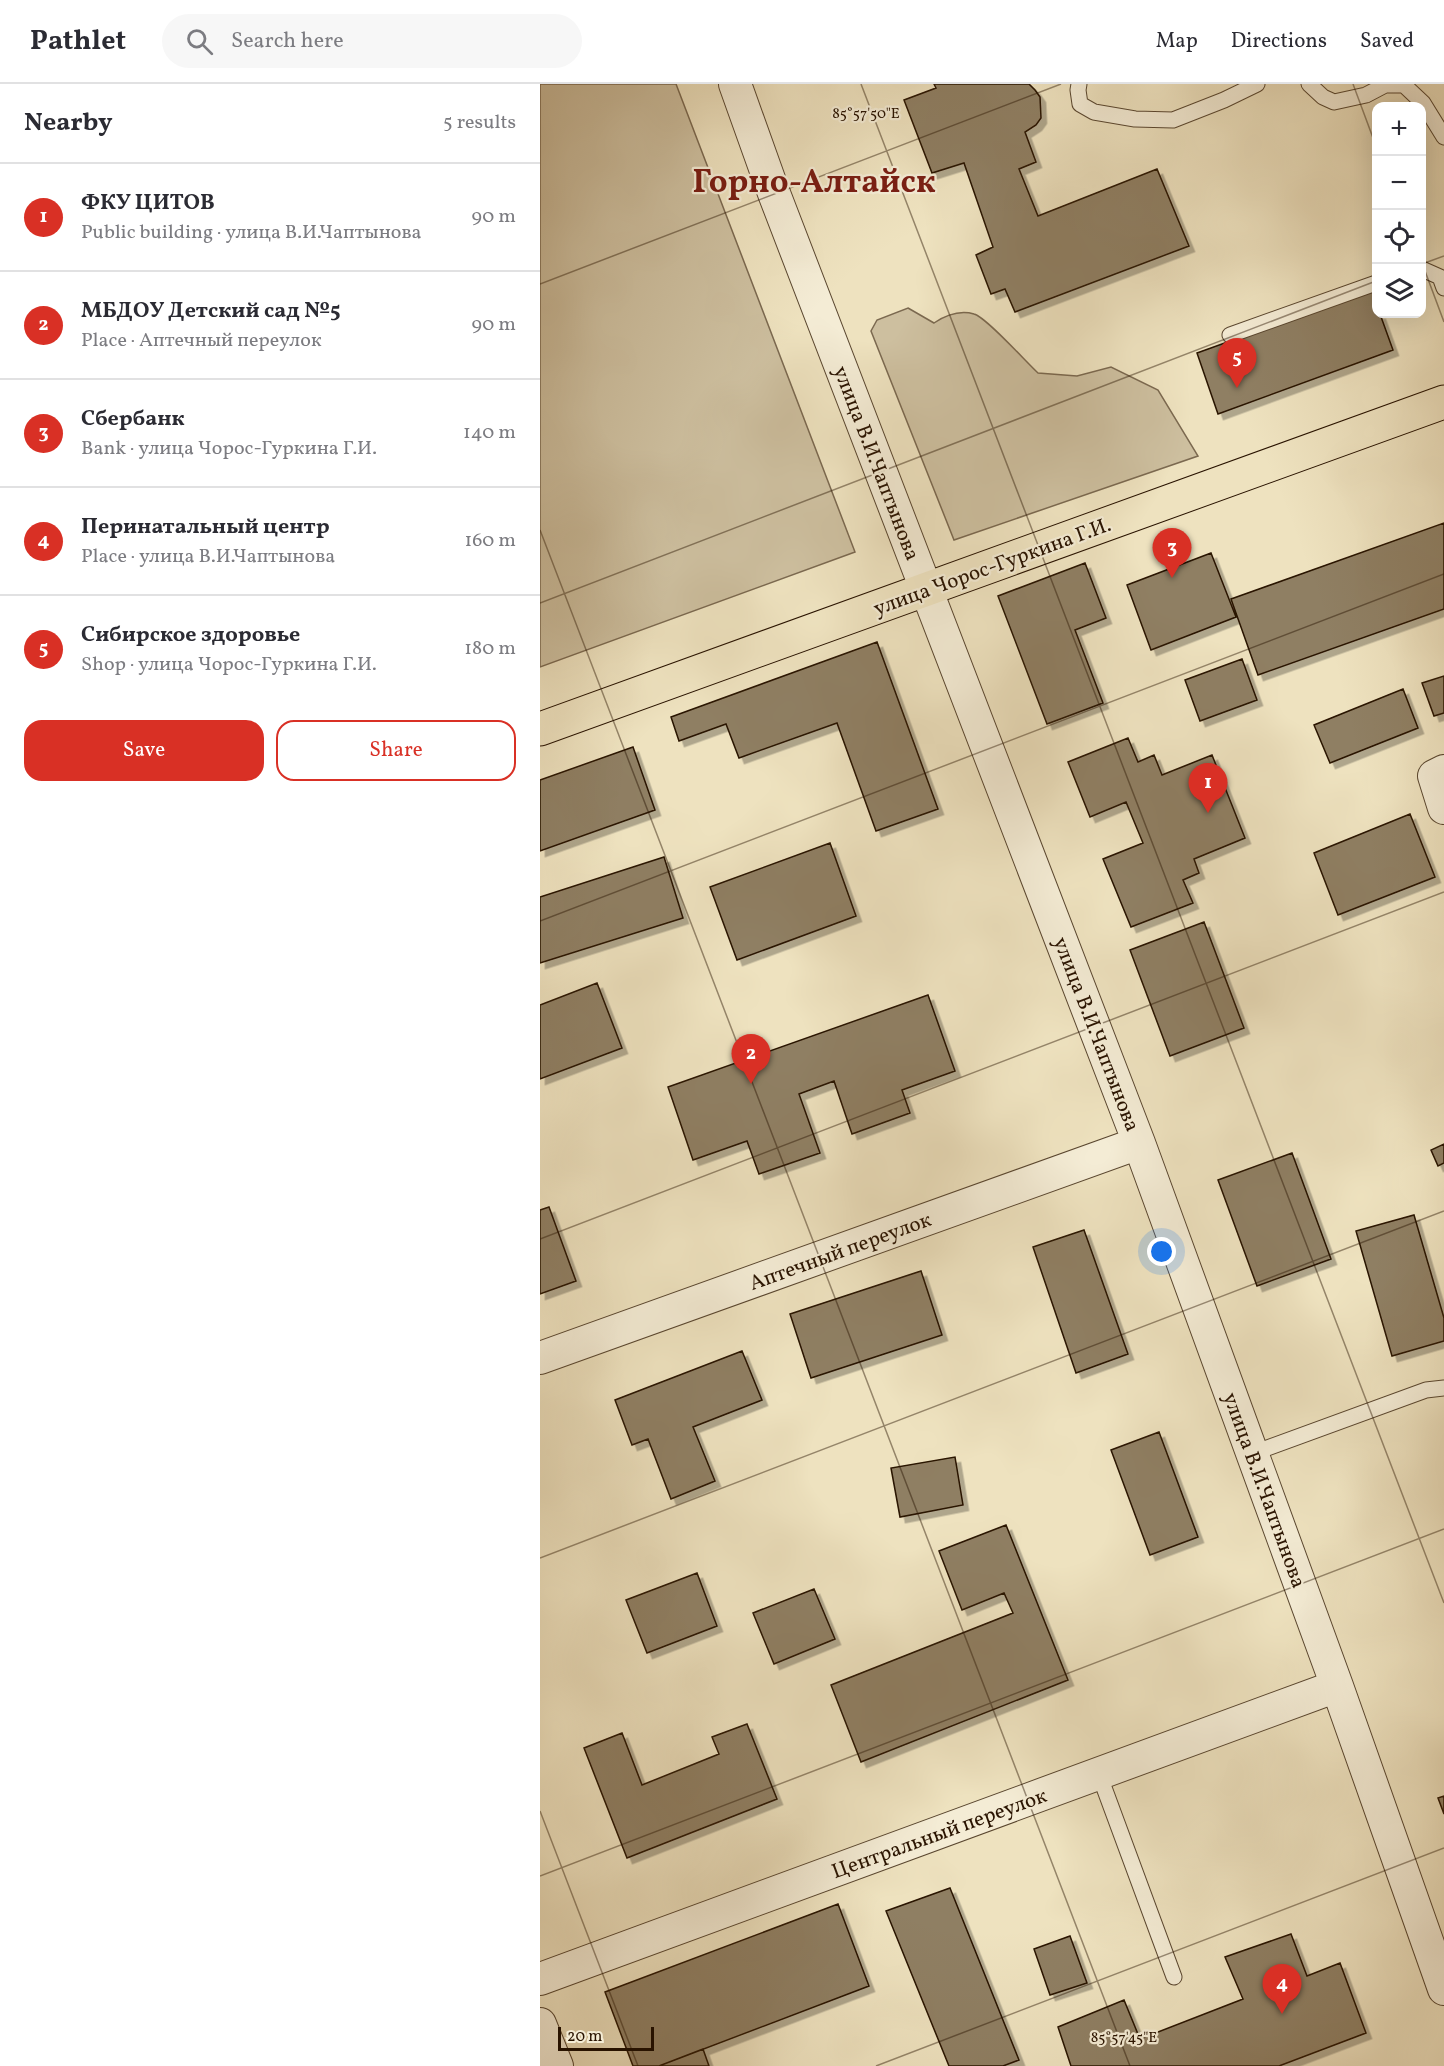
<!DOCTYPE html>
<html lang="en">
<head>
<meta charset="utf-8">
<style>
	body { margin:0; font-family:Vollkorn,serif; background:#f7f7f7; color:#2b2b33 }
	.controls { position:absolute; right:18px; top:18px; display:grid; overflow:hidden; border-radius:12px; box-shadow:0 6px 24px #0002 }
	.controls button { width:54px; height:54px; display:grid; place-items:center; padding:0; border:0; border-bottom:2px solid #e1e1e2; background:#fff; color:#2b2b33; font:30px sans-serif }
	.scale { position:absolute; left:18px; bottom:15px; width:96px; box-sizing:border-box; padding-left:6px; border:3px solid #291300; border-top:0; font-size:16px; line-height:21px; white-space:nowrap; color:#291300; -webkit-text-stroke:4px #f4ecd5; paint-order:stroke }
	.you { position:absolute; left:622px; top:1168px; width:21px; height:21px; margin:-15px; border:4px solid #fff; border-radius:50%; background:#1a73e8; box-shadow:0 0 0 9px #1a73e833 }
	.badge { display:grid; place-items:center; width:39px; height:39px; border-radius:50%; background:#d93025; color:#fff; font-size:20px; font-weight:700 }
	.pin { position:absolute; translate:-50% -50px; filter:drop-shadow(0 2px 3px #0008) }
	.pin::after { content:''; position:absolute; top:32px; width:21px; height:18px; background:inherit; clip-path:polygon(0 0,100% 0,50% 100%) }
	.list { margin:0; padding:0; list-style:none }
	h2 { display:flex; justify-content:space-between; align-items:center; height:78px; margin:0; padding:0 24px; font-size:26px }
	h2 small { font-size:20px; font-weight:400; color:#7c7c81 }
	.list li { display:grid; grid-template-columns:39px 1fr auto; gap:18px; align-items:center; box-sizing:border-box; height:108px; padding:0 24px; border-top:2px solid #e1e1e2 }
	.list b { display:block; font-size:22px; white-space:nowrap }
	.list p { margin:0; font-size:20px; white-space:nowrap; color:#7c7c81 }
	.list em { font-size:20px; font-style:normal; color:#7c7c81 }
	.actions { display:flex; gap:12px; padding:18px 24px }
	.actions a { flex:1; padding:14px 0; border:2px solid #d93025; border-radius:18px; text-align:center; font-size:21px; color:#d93025 }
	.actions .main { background:#d93025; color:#fff }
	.icon { flex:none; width:33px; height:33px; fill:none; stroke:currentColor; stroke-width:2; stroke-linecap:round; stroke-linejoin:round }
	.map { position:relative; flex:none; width:904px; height:1982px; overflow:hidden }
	header { display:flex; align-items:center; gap:36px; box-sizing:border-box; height:84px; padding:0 30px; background:#fff; border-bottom:2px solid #e1e1e2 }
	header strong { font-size:28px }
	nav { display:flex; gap:33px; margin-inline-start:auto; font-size:21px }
	.search { width:420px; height:54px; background:#f7f7f7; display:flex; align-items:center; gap:15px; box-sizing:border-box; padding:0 21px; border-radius:33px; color:#7c7c81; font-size:22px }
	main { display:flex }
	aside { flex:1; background:#fff }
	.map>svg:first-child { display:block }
</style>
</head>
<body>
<header>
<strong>Pathlet</strong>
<div class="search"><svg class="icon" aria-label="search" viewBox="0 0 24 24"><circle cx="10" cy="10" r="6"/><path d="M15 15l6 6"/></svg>Search here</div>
<nav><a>Map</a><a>Directions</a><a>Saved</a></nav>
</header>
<main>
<aside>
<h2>Nearby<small>5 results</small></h2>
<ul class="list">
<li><span class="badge">1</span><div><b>ФКУ ЦИТОВ</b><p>Public building · улица В.И.Чаптынова</p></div><em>90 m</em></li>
<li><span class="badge">2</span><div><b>МБДОУ Детский сад №5</b><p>Place · Аптечный переулок</p></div><em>90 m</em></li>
<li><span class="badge">3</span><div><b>Сбербанк</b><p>Bank · улица Чорос-Гуркина Г.И.</p></div><em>140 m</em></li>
<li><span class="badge">4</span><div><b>Перинатальный центр</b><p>Place · улица В.И.Чаптынова</p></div><em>160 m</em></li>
<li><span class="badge">5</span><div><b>Сибирское здоровье</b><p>Shop · улица Чорос-Гуркина Г.И.</p></div><em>180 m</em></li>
</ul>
<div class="actions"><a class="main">Save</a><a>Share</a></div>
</aside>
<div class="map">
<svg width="904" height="1982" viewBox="0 0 904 1982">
	<defs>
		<filter id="shadow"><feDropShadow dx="5.5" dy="5.5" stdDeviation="0" flood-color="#0004"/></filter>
	</defs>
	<rect width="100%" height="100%" fill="#eee2bf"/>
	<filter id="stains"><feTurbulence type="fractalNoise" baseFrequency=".00333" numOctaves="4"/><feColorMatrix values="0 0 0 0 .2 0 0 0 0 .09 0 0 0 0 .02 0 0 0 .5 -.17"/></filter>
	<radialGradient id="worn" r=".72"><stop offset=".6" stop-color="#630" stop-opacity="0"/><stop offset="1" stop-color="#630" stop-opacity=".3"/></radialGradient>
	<!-- green -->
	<path fill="#cdbf9f" stroke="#7b6950" stroke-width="1.5" d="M 0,0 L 136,0 L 315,468 L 0,583 Z
		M 368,224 L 394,239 C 406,231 420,226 434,230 C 446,233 486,278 498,289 L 537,292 L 571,283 L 618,306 L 658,372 L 414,456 L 331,247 L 337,236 Z"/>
	<!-- building -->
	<path fill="#8f7f63" stroke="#291300" stroke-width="1.5" filter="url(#shadow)" d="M 394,0 L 489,0 L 495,6 L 500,13 L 501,34 L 496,41 L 485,48 L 496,78 L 479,85 L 498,132 L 617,85 L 649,162 L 475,228 L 465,205 L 451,210 L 436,171 L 453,163 L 424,79 L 392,89 L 364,16 L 396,4 Z
		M 832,206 L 836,219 L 836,230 L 840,230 L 853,266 L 678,330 L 657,269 Z
		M 904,439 L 904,525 L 718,591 L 691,515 Z
		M 671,469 L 696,533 L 611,566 L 587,501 Z
		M 545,479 L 566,534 L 535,546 L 563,619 L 507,640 L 458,512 Z
		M 337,558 L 398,725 L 336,747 L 297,639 L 199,674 L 186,640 L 139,657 L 131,633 Z
		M 702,575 L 717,616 L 660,637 L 645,596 Z
		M 904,592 L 904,629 L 894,632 L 882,599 Z
		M 863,605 L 878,644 L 790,679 L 774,641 Z
		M 588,654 L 598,678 L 614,671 L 622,691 L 672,671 L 705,754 L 654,775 L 659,789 L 643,796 L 653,819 L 591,843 L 563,775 L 603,759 L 586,718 L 550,733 L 528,678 Z
		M 93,663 L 115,726 L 0,767 L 0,696 Z
		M 870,730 L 895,793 L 798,831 L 774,769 Z
		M 290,759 L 316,832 L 197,876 L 170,803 Z
		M 124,773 L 143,834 L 0,879 L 0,813 Z
		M 664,838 L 704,944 L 630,972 L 590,866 Z
		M 57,899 L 82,964 L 0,995 L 0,921 Z
		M 388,911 L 415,987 L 362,1006 L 370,1029 L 312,1050 L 294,997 L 259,1010 L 280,1069 L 219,1090 L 207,1057 L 153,1076 L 128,1003 Z
		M 904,1060 L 904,1079 L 898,1082 L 891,1066 Z
		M 752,1069 L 791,1175 L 717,1202 L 678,1096 Z
		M 9,1123 L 36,1197 L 0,1210 L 0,1126 Z
		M 874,1131 L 904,1234 L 904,1257 L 852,1272 L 816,1147 Z
		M 544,1146 L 588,1270 L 536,1289 L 493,1163 Z
		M 381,1187 L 402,1251 L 271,1294 L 250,1230 Z
		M 202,1267 L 222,1316 L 153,1343 L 175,1397 L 131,1415 L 108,1355 L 92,1361 L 75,1316 Z
		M 619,1348 L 658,1453 L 610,1471 L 571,1366 Z
		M 415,1373 L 423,1421 L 360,1433 L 351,1384 Z
		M 466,1441 L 528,1596 L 321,1678 L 291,1601 L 473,1529 L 464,1509 L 422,1526 L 399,1467 Z
		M 157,1489 L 177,1542 L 107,1569 L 86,1516 Z
		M 274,1505 L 295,1555 L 234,1580 L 213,1529 Z
		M 207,1640 L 237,1715 L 87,1774 L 44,1664 L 82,1649 L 102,1701 L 179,1670 L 172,1653 Z
		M 904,1712 L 904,1730 L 898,1714 Z
		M 410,1804 L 479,1976 L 463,1982 L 409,1982 L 346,1827 Z
		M 298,1820 L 329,1902 L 119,1982 L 93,1982 L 65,1908 Z
		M 751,1850 L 767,1892 L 800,1879 L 826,1949 L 739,1982 L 531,1982 L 518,1943 L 584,1916 L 600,1955 L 703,1915 L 685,1873 Z
		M 530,1852 L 547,1899 L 510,1911 L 494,1865 Z
		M 163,1965 L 169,1982 L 119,1982 Z"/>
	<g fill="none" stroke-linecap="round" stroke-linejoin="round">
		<!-- service casing -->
		<g stroke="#5a4730" stroke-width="17">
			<path id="service" d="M 539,0 L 538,6 L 540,20 L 554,28 L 595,35 L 633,36 L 684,16 L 717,0
				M 769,0 L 783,13 L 794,18 L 826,11 L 845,1 L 864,1 L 883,19 L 904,53
				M 882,185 L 900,193 L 904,204
				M 690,251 L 836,199
				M 711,1370 L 886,1306 L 904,1304
				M 559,1690 L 634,1893"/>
		</g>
		<!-- minor casing -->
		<g stroke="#5a4730" stroke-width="34">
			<path id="minor" d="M 195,0 L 235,112 L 599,1059 L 797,1602 L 904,1905
				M 904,687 L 894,692 L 904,724
				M 0,1274 L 599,1059
				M 0,1895 L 797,1602
				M 0,1940 L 17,1982"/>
		</g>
		<!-- primary casing -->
		<g stroke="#291300" stroke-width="35">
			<path id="primary" d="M 0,645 L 904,318"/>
		</g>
		<!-- service -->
		<use href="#service" stroke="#f4ecd5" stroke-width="15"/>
		<!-- minor -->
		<use href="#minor" stroke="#f4ecd5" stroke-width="32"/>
		<!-- primary -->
		<use href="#primary" stroke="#eee2bf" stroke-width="33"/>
	</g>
	<!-- ticks -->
	<path fill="none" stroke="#291300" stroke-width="1.5" stroke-opacity="0.45" d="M 321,0 L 904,1519M 813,0 L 836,62M 882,179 L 904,238M 882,180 L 904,172M 0,200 L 521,0M 0,446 L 590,1982M 0,519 L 836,197M 0,837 L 904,490M 0,1155 L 904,808M 0,1474 L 904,1127M 0,1727 L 98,1982M 0,1792 L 904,1445M 336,1982 L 904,1764"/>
	<g text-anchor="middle" stroke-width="4.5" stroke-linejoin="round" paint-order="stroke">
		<!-- street labels -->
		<g font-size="21" fill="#291300" stroke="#f4ecd5">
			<text transform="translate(337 379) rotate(69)" y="7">улица В.И.Чаптынова</text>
			<text transform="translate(452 482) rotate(-20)" y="7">улица Чорос-Гуркина Г.И.</text>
			<text transform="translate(557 950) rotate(69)" y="7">улица В.И.Чаптынова</text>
			<text transform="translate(300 1167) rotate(-20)" y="7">Аптечный переулок</text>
			<text transform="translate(725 1406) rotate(70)" y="7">улица В.И.Чаптынова</text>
			<text transform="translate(399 1749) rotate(-20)" y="7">Центральный переулок</text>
		</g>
		<!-- town labels -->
		<g font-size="33" font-weight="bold" fill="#7a1f14" stroke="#f4ecd5">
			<text x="274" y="108">Горно-Алтайск</text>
		</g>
	</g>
	<g font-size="15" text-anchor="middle" fill="#291300" stroke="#f4ecd5" stroke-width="4.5" stroke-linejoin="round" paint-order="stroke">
		<text x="326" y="34">85°57'50"E</text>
		<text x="584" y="1958">85°57'45"E</text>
	</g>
	<rect width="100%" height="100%" filter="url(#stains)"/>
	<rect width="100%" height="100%" fill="url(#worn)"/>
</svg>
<div class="controls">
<button>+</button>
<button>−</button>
<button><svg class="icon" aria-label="locate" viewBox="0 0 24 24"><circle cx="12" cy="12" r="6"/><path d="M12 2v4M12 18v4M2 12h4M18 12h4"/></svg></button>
<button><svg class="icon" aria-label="layers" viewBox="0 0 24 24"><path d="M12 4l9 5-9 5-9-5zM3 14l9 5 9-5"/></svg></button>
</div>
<div class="scale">20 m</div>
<div class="you"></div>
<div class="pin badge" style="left:668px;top:729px">1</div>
<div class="pin badge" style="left:211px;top:1000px">2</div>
<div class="pin badge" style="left:632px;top:494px">3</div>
<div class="pin badge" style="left:742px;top:1930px">4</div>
<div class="pin badge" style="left:697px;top:304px">5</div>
</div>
</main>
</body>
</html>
